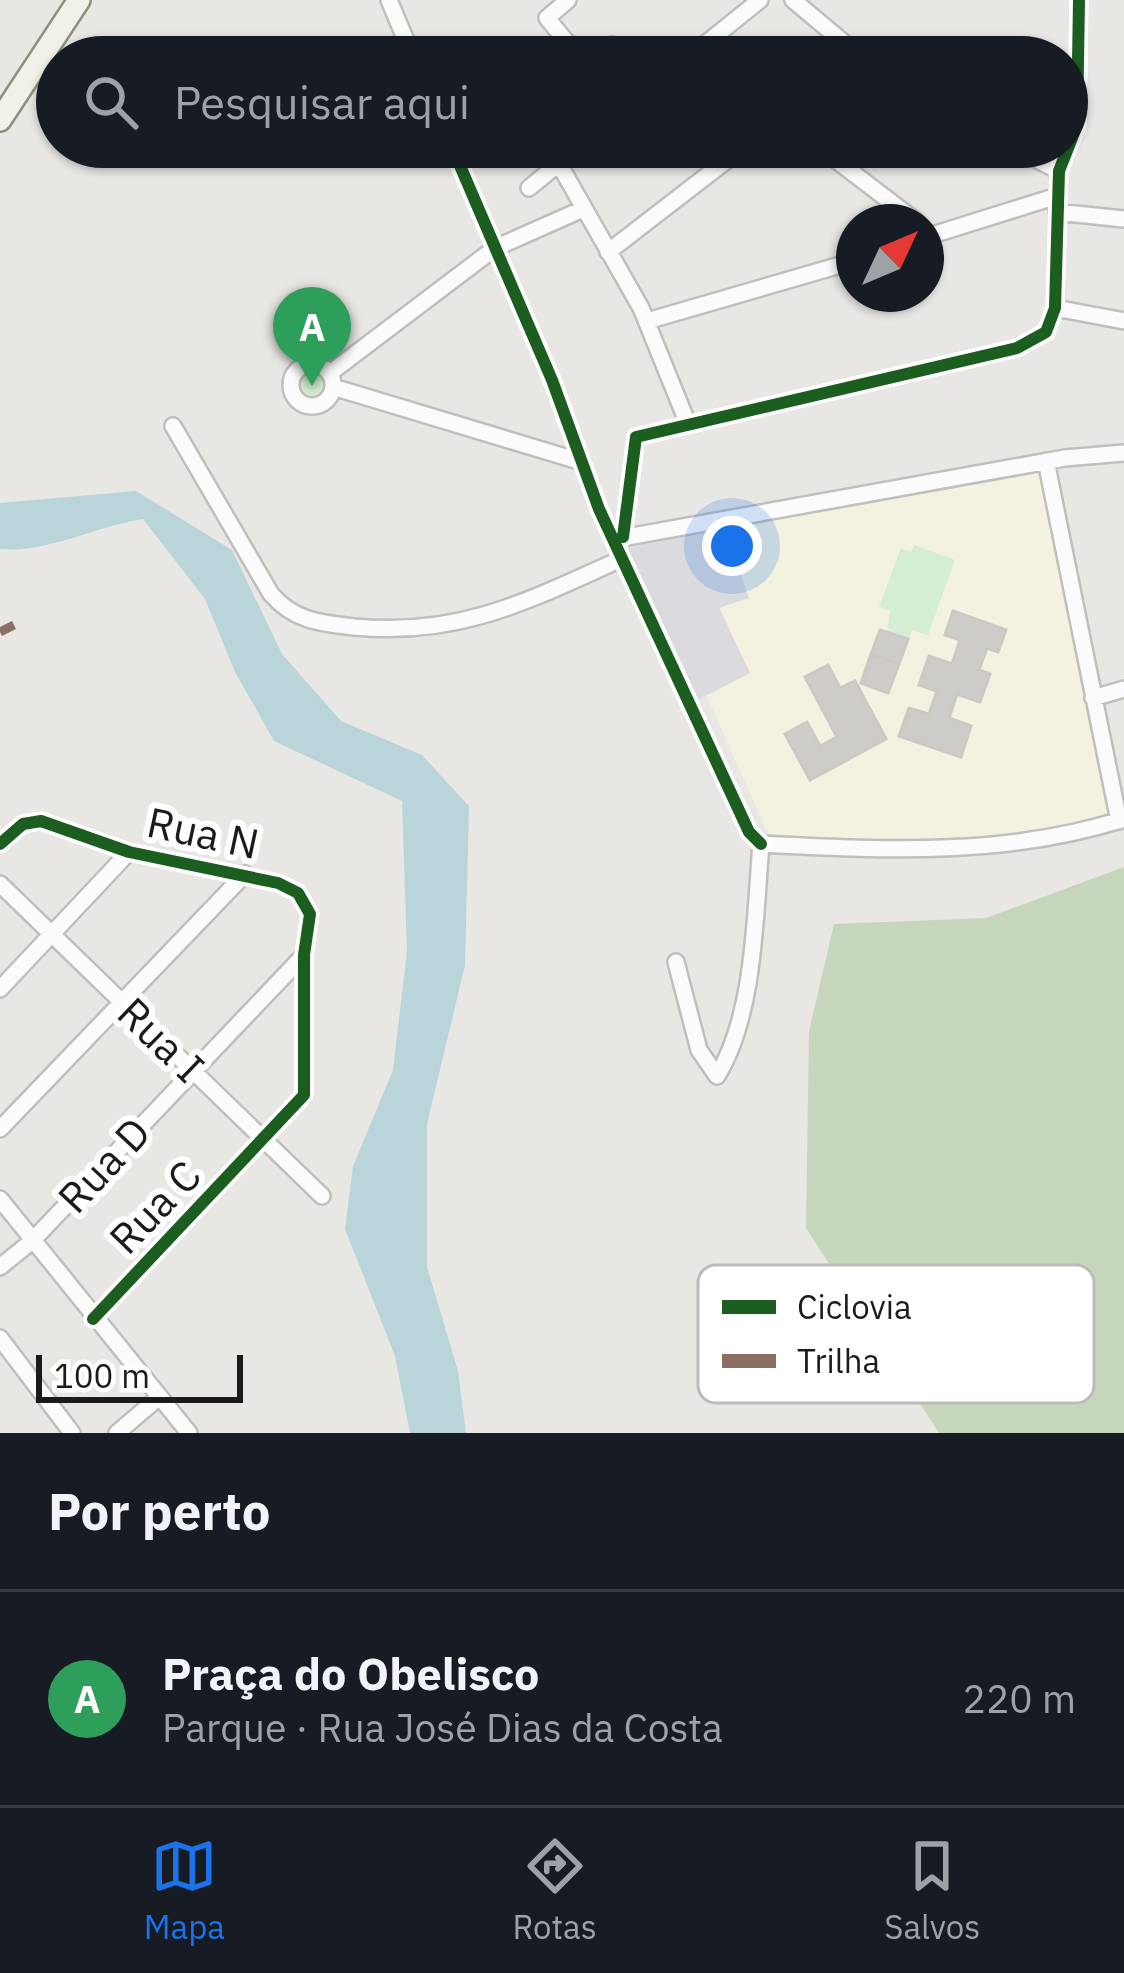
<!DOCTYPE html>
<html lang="pt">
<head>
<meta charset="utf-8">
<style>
	body { margin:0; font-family:"IBM Plex Sans",sans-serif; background:#242831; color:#f1f3f6 }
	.compass { position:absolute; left:836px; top:204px; width:108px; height:108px; border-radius:50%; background:#171b24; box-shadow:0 3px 9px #0004; rotate:46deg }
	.scale { position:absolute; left:36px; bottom:30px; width:207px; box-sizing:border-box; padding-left:12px; border:6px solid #1b1b1b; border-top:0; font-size:33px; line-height:42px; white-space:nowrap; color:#1b1b1b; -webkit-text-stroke:9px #fff; paint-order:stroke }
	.you { position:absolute; left:732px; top:546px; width:42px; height:42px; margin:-30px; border:9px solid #fff; border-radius:50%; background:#1a73e8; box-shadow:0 0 0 18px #1a73e833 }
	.badge { display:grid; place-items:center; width:78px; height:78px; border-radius:50%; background:#1a73e8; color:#fff; font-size:39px; font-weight:700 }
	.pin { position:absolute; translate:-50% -99px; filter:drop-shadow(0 3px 6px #0008) }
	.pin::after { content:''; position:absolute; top:63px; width:42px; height:36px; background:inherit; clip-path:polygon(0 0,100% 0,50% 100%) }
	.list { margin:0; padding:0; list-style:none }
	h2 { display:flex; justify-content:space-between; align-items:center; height:156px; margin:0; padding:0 48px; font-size:51px }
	h2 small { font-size:39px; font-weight:400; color:#9ea1a6 }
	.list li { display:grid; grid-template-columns:78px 1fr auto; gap:36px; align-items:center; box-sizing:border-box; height:216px; padding:0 48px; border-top:3px solid #363941 }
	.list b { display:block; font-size:45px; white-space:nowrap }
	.list p { margin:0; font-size:39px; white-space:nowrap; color:#9ea1a6 }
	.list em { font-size:39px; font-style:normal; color:#9ea1a6 }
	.icon { flex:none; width:66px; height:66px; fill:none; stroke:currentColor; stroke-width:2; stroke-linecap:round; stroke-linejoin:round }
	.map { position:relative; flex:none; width:1124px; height:1433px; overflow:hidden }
	.search { position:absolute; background:#171b24; box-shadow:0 3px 9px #0004; left:36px; right:36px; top:36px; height:132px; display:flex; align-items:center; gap:30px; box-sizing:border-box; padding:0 42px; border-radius:66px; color:#9ea1a6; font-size:45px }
	.sheet { height:372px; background:#171b24 }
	nav { display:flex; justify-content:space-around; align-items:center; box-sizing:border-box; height:168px; border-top:3px solid #363941; background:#171b24; font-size:33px; color:#9ea1a6 }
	nav a { display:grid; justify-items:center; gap:6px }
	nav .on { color:#1a73e8 }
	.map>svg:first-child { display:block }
</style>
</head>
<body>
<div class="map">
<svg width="1124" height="1433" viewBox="0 0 1124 1433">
	<rect width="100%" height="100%" fill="#e9e7e4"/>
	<!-- education -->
	<path fill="#f3f1df" d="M 1040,473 L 1107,813 L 1032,835 L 869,841 L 768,834 L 706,695 L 749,672 L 719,607 L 748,597 L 724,528 Z"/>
	<!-- forest -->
	<path fill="#c6d6bb" d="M 1124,867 L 1124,1433 L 939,1433 L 806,1228 L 809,1031 L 834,924 L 986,918 Z"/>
	<!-- park -->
	<path fill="#d3eed2" d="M291 385a21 21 0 1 1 42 0a21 21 0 1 1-42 0Z
		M 914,545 L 955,560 L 928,635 L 912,630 L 888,693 L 861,683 L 880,630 L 887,631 L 890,611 L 879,607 L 901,548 L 911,552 Z"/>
	<!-- plaza -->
	<path fill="#dbdade" d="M 724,528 L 749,598 L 719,608 L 750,673 L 696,701 L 624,546 Z"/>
	<!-- water -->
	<path fill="#b9d5da" d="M 136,491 L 232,550 L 282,654 L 341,721 L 422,755 L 469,806 L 465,965 L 427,1124 L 427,1267 L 458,1371 L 466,1433 L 410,1433 L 395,1356 L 345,1229 L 353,1166 L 393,1070 L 407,951 L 402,801 L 274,741 L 235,672 L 205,599 L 143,519 C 93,527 48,553 0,549 L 0,503 Z"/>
	<!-- building -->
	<path fill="#ceccc9" stroke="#ccc9c5" stroke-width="3" d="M 953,611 L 1006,630 L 998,652 L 987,648 L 979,670 L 990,674 L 980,702 L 957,694 L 949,718 L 971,726 L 961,757 L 899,736 L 909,708 L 929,714 L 937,691 L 919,685 L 929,656 L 952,664 L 960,640 L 945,635 Z
		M 880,630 L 908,639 L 899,664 L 871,654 Z
		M 871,654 L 899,664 L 888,693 L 861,683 Z
		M 828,665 L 840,688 L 855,681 L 886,739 L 810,780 L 785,734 L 807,722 L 820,746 L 837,737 L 805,677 Z"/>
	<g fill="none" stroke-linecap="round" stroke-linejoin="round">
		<!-- street casing -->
		<g stroke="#c0bfbe" stroke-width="20">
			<path id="street" d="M 389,0 L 413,57
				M 568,0 L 547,18 L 579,57
				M 793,0 L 861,57
				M 596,57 L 612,45
				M 689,57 L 760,0
				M 452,147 L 552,380 L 599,509 L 749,832 L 761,844
				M 819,147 L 917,222
				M 1012,147 L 1059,171
				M 458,161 L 477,147
				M 559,164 L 641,308 L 688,424
				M 529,188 L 579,147
				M 1057,212 L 1124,219
				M 926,237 L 1057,196
				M 608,252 L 744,147
				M 1055,308 L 1124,321
				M 647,321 L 854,261
				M291 385a21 21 0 1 1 42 0a21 21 0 1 1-42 0Z
				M 330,373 L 495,248 L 583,209
				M 333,387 L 582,462
				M 173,426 L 271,594 C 294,621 320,623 354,627 C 459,637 528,601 621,559
				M 1046,461 L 1119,821
				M 623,537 L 636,437 L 1017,348 L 1046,332 L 1055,308 L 1059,171 L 1077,125 L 1079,0
				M 616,539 L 1065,458 L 1124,453
				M 1093,698 L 1124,689
				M 0,844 L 23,824 L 41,821 L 129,852 L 278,883 L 298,893 L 310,914 L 304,955 L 304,1095 L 93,1319
				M 761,844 C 884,850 1005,857 1124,819
				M 0,884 L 322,1196
				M 676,962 L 699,1050 L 717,1076 C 755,1015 755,913 761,844
				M 0,989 L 129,852
				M 0,1129 L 245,874
				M 0,1199 L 189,1433
				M 0,1267 L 32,1241 L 304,955
				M 0,1338 L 72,1433
				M 117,1433 L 158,1398"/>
		</g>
		<!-- secondary casing -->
		<g stroke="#90907e" stroke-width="26">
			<path id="secondary" d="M 0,120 L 79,0"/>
		</g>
		<!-- street -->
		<use href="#street" stroke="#fcfbfb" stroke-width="15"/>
		<!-- secondary -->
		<use href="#secondary" stroke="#f2f1e9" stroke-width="21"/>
		<!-- quiet -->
		<path stroke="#8d6e63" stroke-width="9" stroke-dasharray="18 9" stroke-linecap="butt" d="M 0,632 L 14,625"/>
		<!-- cycleway casing -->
		<g stroke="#fff" stroke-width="20">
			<path id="cycleway" d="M 452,147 L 552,380 L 599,509 L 749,832 L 761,844
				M 623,537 L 636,437 L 1017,348 L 1046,332 L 1055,308 L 1059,171 L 1077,125 L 1079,0
				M 0,844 L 23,824 L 41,821 L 129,852 L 278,883 L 298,893 L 310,914 L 304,955 L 304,1095 L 93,1319"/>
		</g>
		<!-- cycleway -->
		<use href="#cycleway" stroke="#1b5e20" stroke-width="12"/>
	</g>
	<g text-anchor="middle" stroke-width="12" stroke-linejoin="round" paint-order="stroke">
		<!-- street labels -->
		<g font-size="42" fill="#1b1b1b" stroke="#fff">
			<text transform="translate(203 833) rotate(12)" y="15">Rua N</text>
			<text transform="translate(161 1040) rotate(44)" y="15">Rua I</text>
			<text transform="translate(104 1165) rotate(-47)" y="15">Rua D</text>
			<text transform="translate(155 1207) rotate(-46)" y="15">Rua C</text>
		</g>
	</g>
	<!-- legend -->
	<rect x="698" y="1265" width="396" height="138" rx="18" fill="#fff" stroke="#bbb" stroke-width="3"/>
	<rect x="722" y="1300" width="54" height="14" fill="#1b5e20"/>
	<rect x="722" y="1354" width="54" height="14" fill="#8d6e63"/>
	<g font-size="33" fill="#1b1b1b">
		<text x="797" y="1319">Ciclovia</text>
		<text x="797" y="1373">Trilha</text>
	</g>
</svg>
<svg class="compass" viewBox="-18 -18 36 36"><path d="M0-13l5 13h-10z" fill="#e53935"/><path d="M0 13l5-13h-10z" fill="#9ea1a6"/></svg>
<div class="scale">100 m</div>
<div class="you"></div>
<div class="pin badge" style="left:312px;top:386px;background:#2e9e5b">A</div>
<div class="search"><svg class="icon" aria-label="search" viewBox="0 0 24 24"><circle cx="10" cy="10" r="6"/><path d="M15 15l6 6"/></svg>Pesquisar aqui</div>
</div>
<section class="sheet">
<h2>Por perto<small></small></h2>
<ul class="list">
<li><span class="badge" style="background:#2e9e5b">A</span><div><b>Praça do Obelisco</b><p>Parque · Rua José Dias da Costa</p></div><em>220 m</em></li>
</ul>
</section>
<nav>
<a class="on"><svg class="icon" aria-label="map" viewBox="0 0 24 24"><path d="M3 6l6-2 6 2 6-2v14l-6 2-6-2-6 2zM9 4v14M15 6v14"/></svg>Mapa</a>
<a><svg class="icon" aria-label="directions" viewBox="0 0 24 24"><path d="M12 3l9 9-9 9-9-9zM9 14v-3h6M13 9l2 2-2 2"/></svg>Rotas</a>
<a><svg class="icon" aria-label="saved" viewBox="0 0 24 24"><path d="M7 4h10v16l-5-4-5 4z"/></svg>Salvos</a>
</nav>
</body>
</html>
